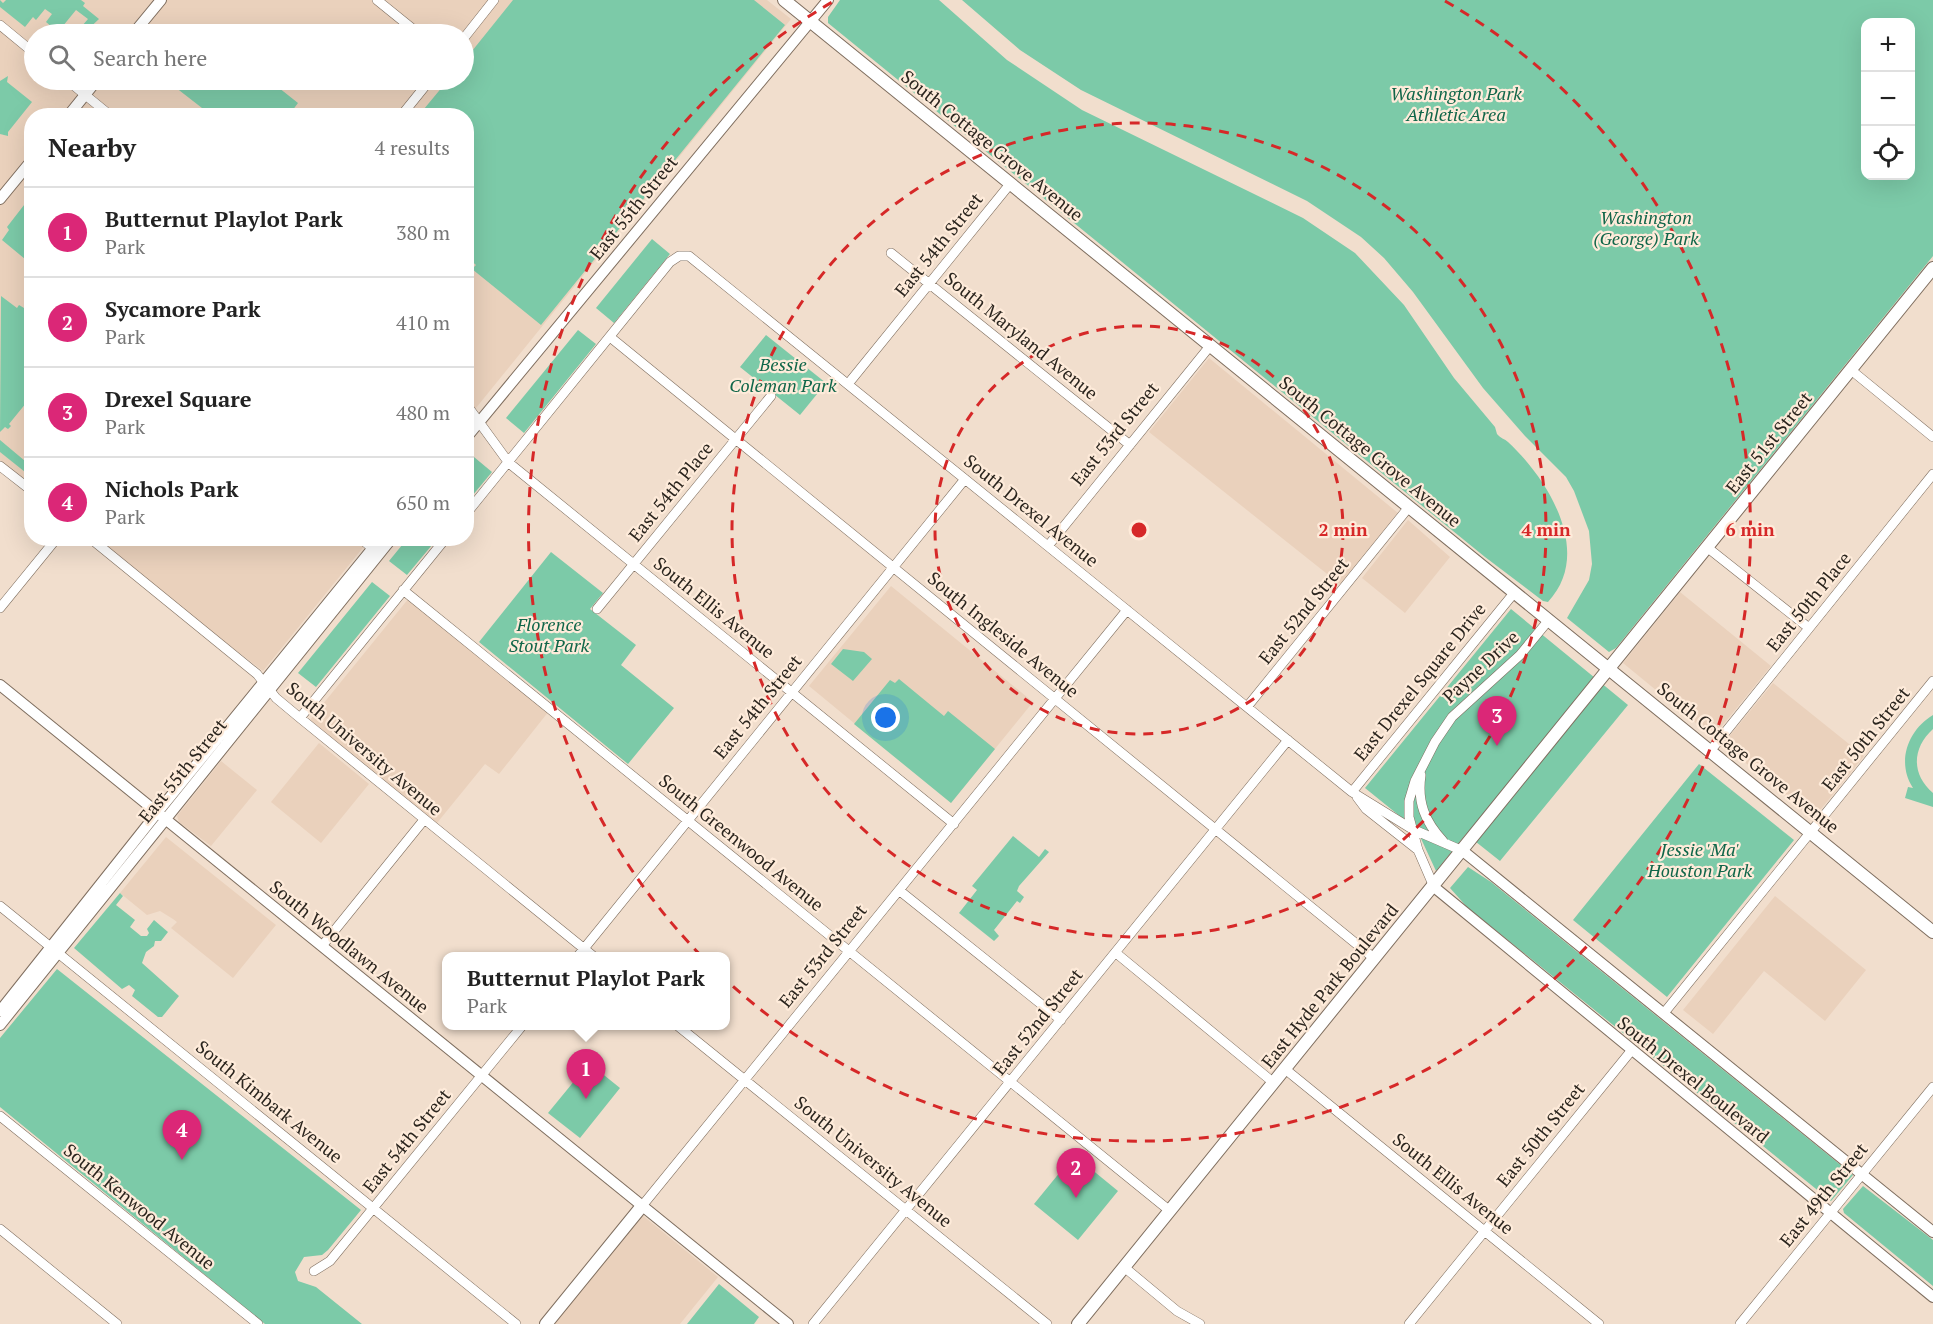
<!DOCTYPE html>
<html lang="en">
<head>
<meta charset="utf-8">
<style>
	body { margin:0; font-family:"PT Serif",serif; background:#f2f2f2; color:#222 }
	.controls { position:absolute; right:18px; top:18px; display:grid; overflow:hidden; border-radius:12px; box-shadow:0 6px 24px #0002 }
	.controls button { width:54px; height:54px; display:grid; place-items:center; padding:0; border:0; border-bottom:2px solid #e0e0e0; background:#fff; color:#222; font:30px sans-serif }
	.you { position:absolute; left:886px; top:718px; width:21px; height:21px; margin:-15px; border:4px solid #fff; border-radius:50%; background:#1a73e8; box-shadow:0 0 0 9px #1a73e833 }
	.badge { display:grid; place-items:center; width:39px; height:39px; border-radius:50%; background:#db2777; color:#fff; font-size:20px; font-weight:700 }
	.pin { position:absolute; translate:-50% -50px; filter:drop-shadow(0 2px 3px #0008) }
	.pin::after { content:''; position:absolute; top:32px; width:21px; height:18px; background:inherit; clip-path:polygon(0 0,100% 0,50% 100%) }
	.popup { position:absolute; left:442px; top:952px; width:288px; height:78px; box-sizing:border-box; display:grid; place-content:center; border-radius:12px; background:#fff; filter:drop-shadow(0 2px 4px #0005); font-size:20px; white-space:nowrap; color:#767676 }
	.popup b { font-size:22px; color:#222 }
	.popup::after { content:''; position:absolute; left:50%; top:100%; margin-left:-12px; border:12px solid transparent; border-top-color:#fff }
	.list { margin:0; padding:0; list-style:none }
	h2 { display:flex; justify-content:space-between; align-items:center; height:78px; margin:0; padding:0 24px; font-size:26px }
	h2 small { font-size:20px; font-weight:400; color:#767676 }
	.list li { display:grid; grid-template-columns:39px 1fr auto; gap:18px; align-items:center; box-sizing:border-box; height:90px; padding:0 24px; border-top:2px solid #e0e0e0 }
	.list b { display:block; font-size:22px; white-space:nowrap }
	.list p { margin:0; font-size:20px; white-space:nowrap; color:#767676 }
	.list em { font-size:20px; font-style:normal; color:#767676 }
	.icon { flex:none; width:33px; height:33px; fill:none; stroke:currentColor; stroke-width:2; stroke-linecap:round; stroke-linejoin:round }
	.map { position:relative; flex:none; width:1933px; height:1324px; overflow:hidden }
	.search { position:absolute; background:#fff; box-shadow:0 6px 24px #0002; left:24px; top:24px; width:450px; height:66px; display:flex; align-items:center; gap:15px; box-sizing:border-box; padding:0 21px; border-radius:33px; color:#767676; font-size:22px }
	.panel { position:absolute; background:#fff; box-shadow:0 6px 24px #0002; left:24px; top:108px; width:450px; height:438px; border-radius:24px }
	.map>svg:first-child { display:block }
</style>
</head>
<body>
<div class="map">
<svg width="1933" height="1324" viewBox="0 0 1933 1324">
	<rect width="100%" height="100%" fill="#f1decd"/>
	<!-- built -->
	<path fill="#ead1bc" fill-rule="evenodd" d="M 0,0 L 767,0 L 791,19 L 467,419 L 466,116 L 32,116 L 31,491 L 0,465 ZM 34,34 L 464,34 L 464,80 L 34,80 Z
		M 1209,358 L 1398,513 L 1341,585 L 1149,432 Z
		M 1408,520 L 1450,557 L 1405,613 L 1362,578 Z
		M 91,539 L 370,539 L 263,671 Z
		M 891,586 L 1033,702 L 951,803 L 809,686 Z
		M 1680,592 L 1771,666 L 1713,737 L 1623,663 Z
		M 409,598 L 549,711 L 499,774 L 485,764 L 437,823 L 310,720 Z
		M 1773,683 L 1864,756 L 1813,819 L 1723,744 Z
		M 319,743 L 369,784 L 321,843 L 271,802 Z
		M 221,761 L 257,790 L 211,846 L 179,822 L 177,816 Z
		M 166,837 L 276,925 L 233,978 L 171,928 L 177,922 L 173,919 L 160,911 L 147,915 L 120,893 Z
		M 1775,896 L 1866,970 L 1825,1021 L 1764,971 L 1713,1034 L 1683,1010 Z
		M 636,1210 L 718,1277 L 680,1324 L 543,1324 Z"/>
	<!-- green -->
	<path fill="#7ccaa8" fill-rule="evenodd" d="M 0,0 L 3,3 L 6,0 L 81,0 L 85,3 L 83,6 L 99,19 L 83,34 L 75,34 L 88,19 L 76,10 L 58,32 L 46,22 L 52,14 L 45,9 L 36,20 L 33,17 L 25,27 L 0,7 Z
		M 513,0 L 754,0 L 785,25 L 541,325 L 472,269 L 476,265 L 467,257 L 466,116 L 419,115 L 448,80 L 464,80 L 464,61 Z
		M 840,0 L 939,0 L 1007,60 L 1082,110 L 1303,218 L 1355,253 L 1404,305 L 1454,378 L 1495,427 L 1497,434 C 1500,438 1505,439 1508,442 C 1548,479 1594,553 1548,602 L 1543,601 L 1485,557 L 828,23 L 828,17 Z
		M 962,0 L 1933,0 L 1933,256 L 1616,648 L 1609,652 L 1567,618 L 1589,580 L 1592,564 L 1589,531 L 1574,491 L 1566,477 L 1525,436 L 1483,388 L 1413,292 L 1384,258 L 1361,237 L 1307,201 L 1081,90 L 1020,50 ZM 1910,22 L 1910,176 L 1866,176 L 1866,22 Z
		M 8,76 L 7,82 L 32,102 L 8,132 L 8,136 L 0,134 L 0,81 Z
		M 166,80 L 269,80 L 298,103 L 289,115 L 211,115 Z
		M 31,196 L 32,263 L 31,264 L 2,240 L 9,230 L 7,227 Z
		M 652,239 L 670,254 L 614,323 L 596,308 Z
		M 1,296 L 17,308 L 19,305 L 24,308 L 26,306 L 31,311 L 31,397 L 9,424 L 11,426 L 8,429 L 5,427 L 0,432 Z
		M 578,330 L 596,344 L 524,433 L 506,418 Z
		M 766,335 L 826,383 L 800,415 L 740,367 Z
		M 0,440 L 31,466 L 30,476 L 0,452 Z
		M 474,457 L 492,472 L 467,502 L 467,465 Z
		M 407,539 L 437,539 L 407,575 L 389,561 Z
		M 551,552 L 603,593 L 590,609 L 636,645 L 621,665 L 674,708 L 628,764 L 479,642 Z
		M 372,582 L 390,596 L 316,687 L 298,673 Z
		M 1511,609 L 1628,705 L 1500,861 L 1466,834 L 1436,871 L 1417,830 L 1365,788 Z
		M 843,649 L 864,652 L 872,659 L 853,681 L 831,664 Z
		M 899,679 L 944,716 L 948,711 L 995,749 L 951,803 L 854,724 L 890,680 L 895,683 Z
		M 1933,715 L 1933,729 C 1912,748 1911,774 1933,793 L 1933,807 L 1905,798 L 1908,787 L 1913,788 C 1896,762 1908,730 1933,715 Z
		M 1699,764 L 1794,840 L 1667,997 L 1573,920 Z
		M 1013,836 L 1039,857 L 1045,849 L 1049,852 L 1019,886 L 1017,891 L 1024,897 L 1020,903 L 1017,901 L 994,930 L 999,936 L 994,941 L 959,913 L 977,890 L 972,886 Z
		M 1468,867 L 1491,882 L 1853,1175 L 1831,1201 L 1467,907 L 1450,888 Z
		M 120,893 L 123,896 L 116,905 L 135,920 L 130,927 L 141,936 L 147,936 L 149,933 L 147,929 L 154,920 L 168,932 L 161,941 L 155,941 L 154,946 L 146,952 L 142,963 L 179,996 L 162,1017 L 158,1017 L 132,996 L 135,990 L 129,985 L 122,989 L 74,948 Z
		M 57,969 L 361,1210 L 328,1250 L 322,1255 L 304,1257 L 295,1272 L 298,1281 L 316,1287 L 362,1324 L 265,1324 L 0,1107 L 0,1038 Z
		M 589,1063 L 620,1088 L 580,1138 L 548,1113 Z
		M 1074,1155 L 1118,1191 L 1078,1240 L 1034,1204 Z
		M 1863,1186 L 1933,1240 L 1933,1286 L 1844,1213 L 1843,1209 Z
		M 719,1284 L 759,1317 L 754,1324 L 687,1324 Z"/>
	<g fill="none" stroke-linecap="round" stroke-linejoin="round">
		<!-- minor casing -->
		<g stroke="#7f6e5f" stroke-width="10">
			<path id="minor" d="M 377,0 L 419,34
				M 0,25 L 34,53
				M 464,38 L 494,0
				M 67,80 L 111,116
				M 401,116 L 430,80
				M 891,253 L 1130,445
				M 610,337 L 1375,959
				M 1851,370 L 1933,437
				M 848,384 L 1010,184
				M 466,404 L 509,463 L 954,824
				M 0,466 L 32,491
				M 466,514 L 670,262 L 679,256 L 689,256 L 1352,792 L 1412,829 L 1463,851
				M 90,538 L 257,674 L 276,698 L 300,718 L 593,956
				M 360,538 L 377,552
				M 1048,546 L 1210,346
				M 1708,548 L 1809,628
				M 403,590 L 1170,1211
				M 0,608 L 57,538
				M 597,609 L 771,396
				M 1247,707 L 1409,507
				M 300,718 L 446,538
				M 1711,750 L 1933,474
				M 1421,775 C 1417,802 1425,822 1443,841
				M 1352,792 L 1514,593
				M 1357,797 L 1366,809 L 1418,850 L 1434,887
				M 1418,850 L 1409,817 L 1409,801 L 1415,781 L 1435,742 L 1452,717 L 1520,655 L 1548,621
				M 900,891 L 1061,1020
				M 0,906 L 516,1324
				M 322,946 L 423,821
				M 1116,953 L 1274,1083
				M 578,956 L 965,479
				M 1664,1013 L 1933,681
				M 678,1026 L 1047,1324
				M 1285,1069 L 1599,1324
				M 0,1116 L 258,1324
				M 642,1206 L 1127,610
				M 0,1229 L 117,1324
				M 1124,1267 L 1177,1311 L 1200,1324
				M 314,1271 L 330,1261 L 522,1026
				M 813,1324 L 1288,740
				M 1409,1324 L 1631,1051
				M 1740,1324 L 1933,1087"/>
		</g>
		<!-- tertiary casing -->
		<g stroke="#7f6e5f" stroke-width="12">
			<path id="tertiary" d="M 133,34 L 161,0
				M 68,116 L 97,80
				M 0,199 L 32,160
				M 466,438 L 828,0
				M 0,685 L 788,1324
				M 1463,851 L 1933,1232
				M 1434,887 L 1933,1297
				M 0,1011 L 157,813 L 381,538
				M 0,1025 L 392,538"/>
		</g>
		<!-- secondary casing -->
		<g stroke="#7f6e5f" stroke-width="14">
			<path id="secondary" d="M 784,0 L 1933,932
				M 546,1324 L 642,1206
				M 1078,1324 L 1933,268"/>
		</g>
		<!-- minor -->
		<use href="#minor" stroke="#fff" stroke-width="9"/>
		<!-- tertiary -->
		<use href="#tertiary" stroke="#fff" stroke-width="10"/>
		<!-- secondary -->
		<use href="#secondary" stroke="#fff" stroke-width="12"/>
	</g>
	<!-- distance rings -->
	<g fill="none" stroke="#d62828" stroke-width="3" stroke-dasharray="10 8">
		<circle cx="1139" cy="530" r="204"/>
		<circle cx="1139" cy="530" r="407"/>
		<path d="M1445 1A611 611 0 1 1 834 1"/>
	</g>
	<g text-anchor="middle" stroke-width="4.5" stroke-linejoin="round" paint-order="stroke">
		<!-- park labels -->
		<g font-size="18" font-style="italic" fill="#106649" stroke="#feebda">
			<text x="1456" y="100">Washington Park<tspan x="1456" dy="21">Athletic Area</tspan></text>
			<text x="1646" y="224">Washington<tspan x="1646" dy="21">(George) Park</tspan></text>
			<text x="783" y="371">Bessie<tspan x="783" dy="21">Coleman Park</tspan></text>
			<text x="549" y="631">Florence<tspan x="549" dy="21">Stout Park</tspan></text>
			<text x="1700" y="856">Jessie 'Ma'<tspan x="1700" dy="21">Houston Park</tspan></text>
		</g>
		<!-- street labels -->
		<g font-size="18" fill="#2b251e" stroke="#feebda">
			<text transform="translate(992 146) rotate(39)" y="6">South Cottage Grove Avenue</text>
			<text transform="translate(634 208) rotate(-51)" y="6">East 55th Street</text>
			<text transform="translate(939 245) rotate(-51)" y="6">East 54th Street</text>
			<text transform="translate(1021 336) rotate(39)" y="6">South Maryland Avenue</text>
			<text transform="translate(1115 434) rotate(-51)" y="6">East 53rd Street</text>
			<text transform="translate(1769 443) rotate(-51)" y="6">East 51st Street</text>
			<text transform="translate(1370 452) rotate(39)" y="6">South Cottage Grove Avenue</text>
			<text transform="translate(671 492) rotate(-51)" y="6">East 54th Place</text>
			<text transform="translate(1031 511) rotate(39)" y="6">South Drexel Avenue</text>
			<text transform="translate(1809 602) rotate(-51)" y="6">East 50th Place</text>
			<text transform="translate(714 608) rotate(39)" y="6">South Ellis Avenue</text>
			<text transform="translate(1304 611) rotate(-51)" y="6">East 52nd Street</text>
			<text transform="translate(1003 635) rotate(39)" y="6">South Ingleside Avenue</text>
			<text transform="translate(1481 667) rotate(-43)" y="6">Payne Drive</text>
			<text transform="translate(1420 682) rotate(-51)" y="6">East Drexel Square Drive</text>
			<text transform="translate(758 707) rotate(-51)" y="6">East 54th Street</text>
			<text transform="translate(1866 739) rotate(-51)" y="6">East 50th Street</text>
			<text transform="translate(364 749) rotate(40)" y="6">South University Avenue</text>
			<text transform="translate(1748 758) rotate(39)" y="6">South Cottage Grove Avenue</text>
			<text transform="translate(183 771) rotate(-51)" y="6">East 55th Street</text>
			<text transform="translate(741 843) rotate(39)" y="6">South Greenwood Avenue</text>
			<text transform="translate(349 947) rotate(39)" y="6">South Woodlawn Avenue</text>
			<text transform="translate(823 956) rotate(-51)" y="6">East 53rd Street</text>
			<text transform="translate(1330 986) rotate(-51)" y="6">East Hyde Park Boulevard</text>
			<text transform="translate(1038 1022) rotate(-51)" y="6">East 52nd Street</text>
			<text transform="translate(1693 1080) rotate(39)" y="6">South Drexel Boulevard</text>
			<text transform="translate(269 1102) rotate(39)" y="6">South Kimbark Avenue</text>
			<text transform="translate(1541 1135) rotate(-51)" y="6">East 50th Street</text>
			<text transform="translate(407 1141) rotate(-51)" y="6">East 54th Street</text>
			<text transform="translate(873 1162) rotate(39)" y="6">South University Avenue</text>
			<text transform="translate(1453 1184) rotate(39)" y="6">South Ellis Avenue</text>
			<text transform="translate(1824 1195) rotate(-51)" y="6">East 49th Street</text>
			<text transform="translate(139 1207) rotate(39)" y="6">South Kenwood Avenue</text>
		</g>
	</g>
	<circle cx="1139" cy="530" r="9" fill="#d62828" stroke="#feebda" stroke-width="3"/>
	<g font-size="18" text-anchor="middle" font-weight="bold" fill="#d62828" stroke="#feebda" stroke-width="4.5" stroke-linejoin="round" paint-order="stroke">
		<text x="1343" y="536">2 min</text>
		<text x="1546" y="536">4 min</text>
		<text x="1750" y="536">6 min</text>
	</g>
</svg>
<div class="controls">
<button>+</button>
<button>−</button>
<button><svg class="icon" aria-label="locate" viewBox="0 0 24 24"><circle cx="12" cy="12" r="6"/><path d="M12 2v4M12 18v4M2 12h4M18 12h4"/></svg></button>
</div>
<div class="you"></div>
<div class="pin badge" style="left:586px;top:1099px">1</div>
<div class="popup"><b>Butternut Playlot Park</b>Park</div>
<div class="pin badge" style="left:1076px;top:1198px">2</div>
<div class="pin badge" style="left:1497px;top:746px">3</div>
<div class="pin badge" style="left:182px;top:1160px">4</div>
<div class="search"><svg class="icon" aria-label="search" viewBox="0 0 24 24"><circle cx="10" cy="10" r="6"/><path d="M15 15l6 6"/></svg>Search here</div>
<section class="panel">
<h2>Nearby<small>4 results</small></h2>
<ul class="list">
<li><span class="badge">1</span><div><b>Butternut Playlot Park</b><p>Park</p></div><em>380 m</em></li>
<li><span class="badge">2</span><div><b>Sycamore Park</b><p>Park</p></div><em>410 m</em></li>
<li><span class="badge">3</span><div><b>Drexel Square</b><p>Park</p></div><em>480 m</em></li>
<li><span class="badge">4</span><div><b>Nichols Park</b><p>Park</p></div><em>650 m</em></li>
</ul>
</section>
</div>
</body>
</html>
